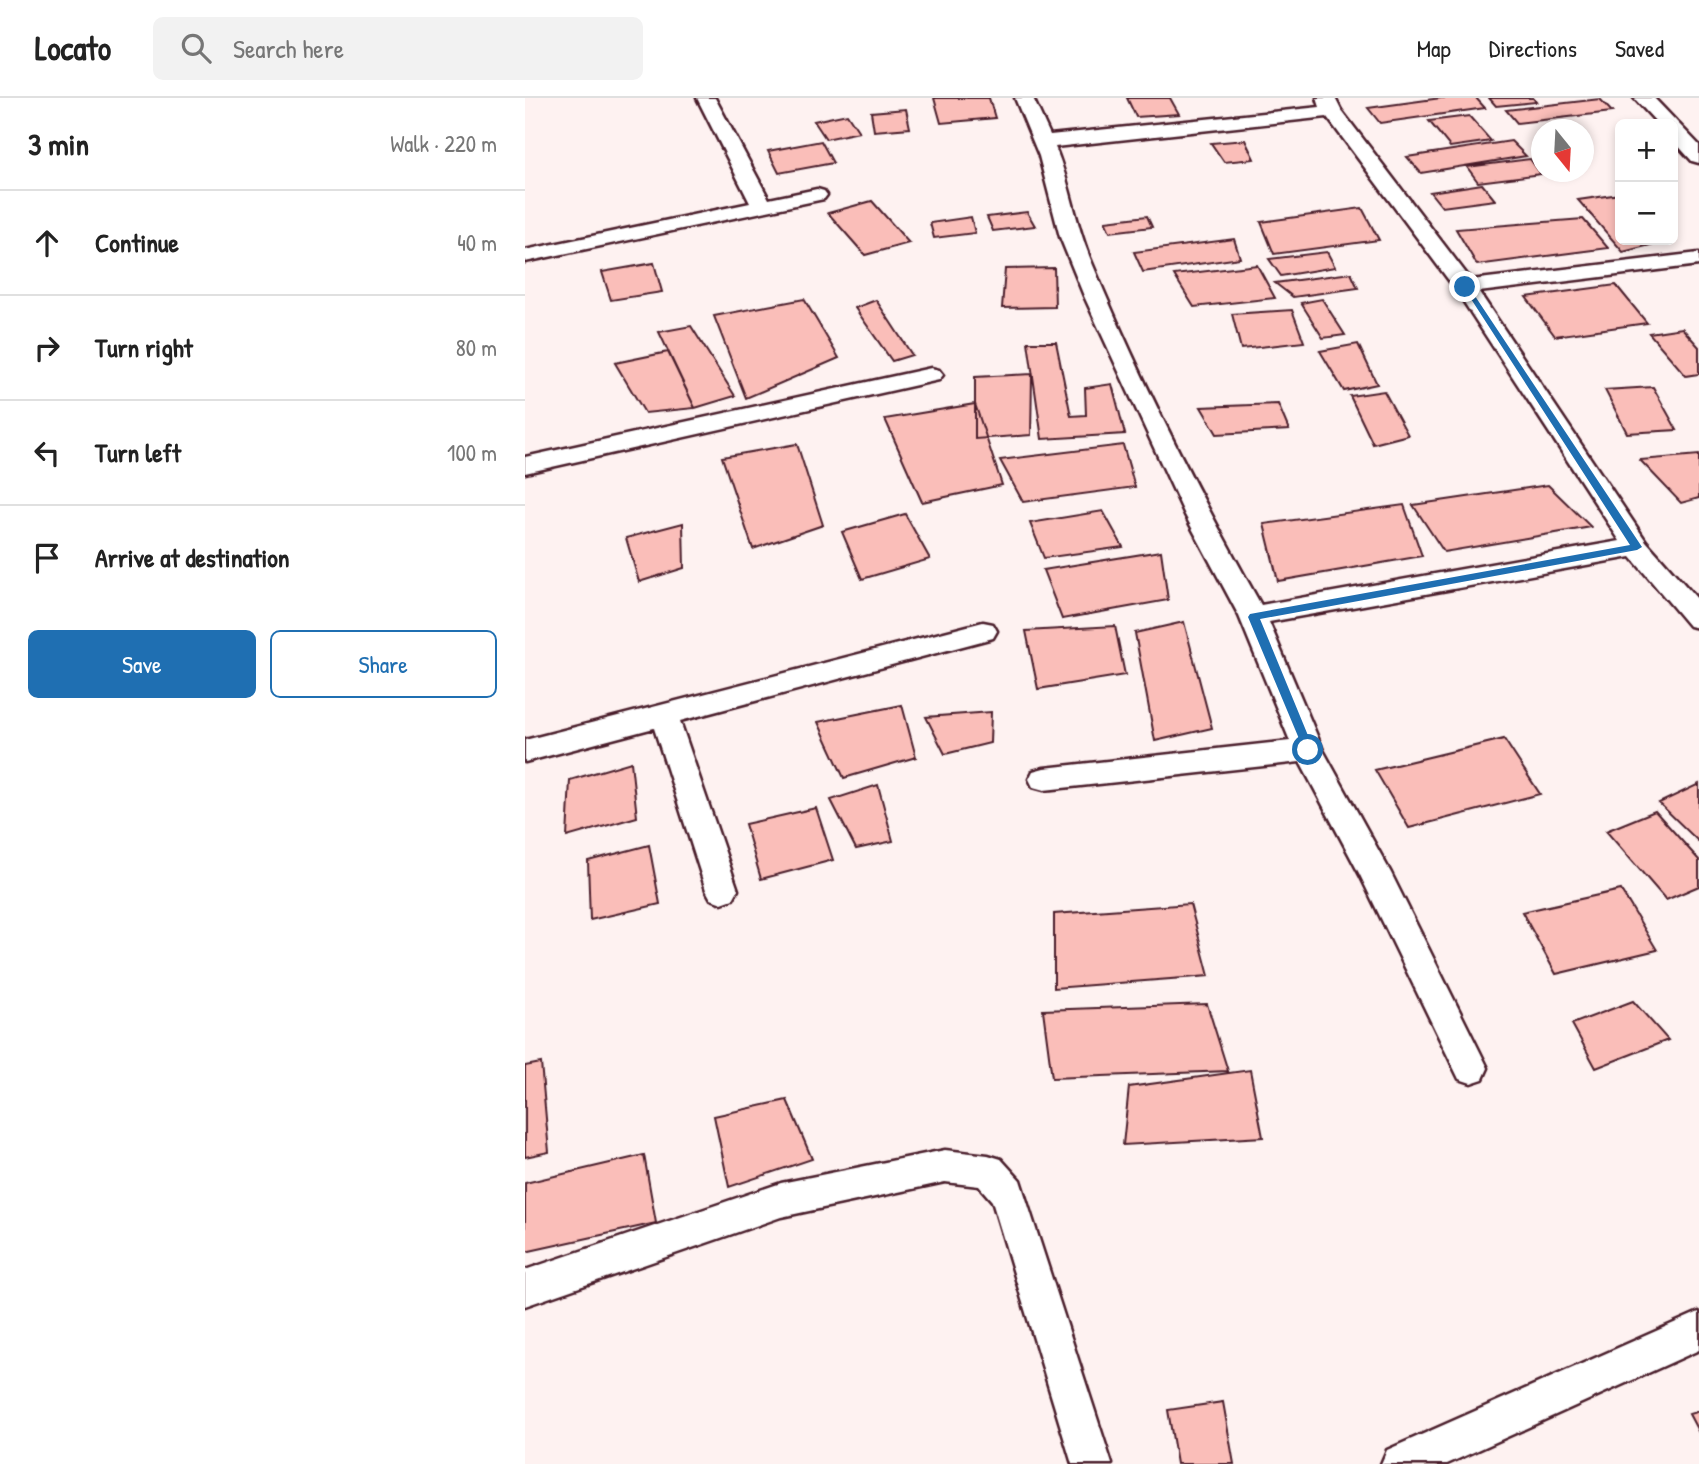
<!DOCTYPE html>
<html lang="en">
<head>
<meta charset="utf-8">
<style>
	body { margin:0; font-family:"Patrick Hand",sans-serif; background:#f2f2f2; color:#222 }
	.controls { position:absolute; right:21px; top:21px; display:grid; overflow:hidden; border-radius:10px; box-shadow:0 4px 10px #0003 }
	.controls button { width:63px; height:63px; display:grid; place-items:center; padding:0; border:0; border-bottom:2px solid #e0e0e0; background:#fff; color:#222; font:35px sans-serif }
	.compass { position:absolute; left:1006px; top:21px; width:63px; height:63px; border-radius:50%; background:#fff; box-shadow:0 4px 10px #0003; rotate:162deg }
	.stop { position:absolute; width:21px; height:21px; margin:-16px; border:5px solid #1f6fb2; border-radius:50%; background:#fff }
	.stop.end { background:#1f6fb2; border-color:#fff; box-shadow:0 2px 7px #0008 }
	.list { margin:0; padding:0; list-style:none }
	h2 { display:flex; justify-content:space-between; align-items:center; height:91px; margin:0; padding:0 28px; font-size:30px }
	h2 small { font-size:23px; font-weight:400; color:#767676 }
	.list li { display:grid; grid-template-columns:46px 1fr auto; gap:21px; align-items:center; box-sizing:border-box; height:105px; padding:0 28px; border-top:2px solid #e0e0e0 }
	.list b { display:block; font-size:26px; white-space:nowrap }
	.list em { font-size:23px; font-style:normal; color:#767676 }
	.actions { display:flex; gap:14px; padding:21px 28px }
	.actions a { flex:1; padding:16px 0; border:2px solid #1f6fb2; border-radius:10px; text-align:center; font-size:24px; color:#1f6fb2 }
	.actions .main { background:#1f6fb2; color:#fff }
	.icon { flex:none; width:38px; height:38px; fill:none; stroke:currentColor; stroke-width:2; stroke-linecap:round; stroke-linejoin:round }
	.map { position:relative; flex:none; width:1174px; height:1366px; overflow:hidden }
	header { display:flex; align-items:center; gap:42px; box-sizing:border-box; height:98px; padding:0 35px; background:#fff; border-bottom:2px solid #e0e0e0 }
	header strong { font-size:33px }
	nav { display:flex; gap:38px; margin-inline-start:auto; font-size:24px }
	.search { width:490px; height:63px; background:#f2f2f2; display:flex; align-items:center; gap:18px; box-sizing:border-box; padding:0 24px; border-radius:10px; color:#767676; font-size:26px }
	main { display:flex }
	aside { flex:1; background:#fff }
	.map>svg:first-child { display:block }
</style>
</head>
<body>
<header>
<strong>Locato</strong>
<div class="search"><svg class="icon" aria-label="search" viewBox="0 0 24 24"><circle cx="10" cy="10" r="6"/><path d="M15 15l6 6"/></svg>Search here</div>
<nav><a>Map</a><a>Directions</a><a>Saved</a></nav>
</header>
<main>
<aside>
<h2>3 min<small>Walk · 220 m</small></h2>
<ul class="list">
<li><svg class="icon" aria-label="ahead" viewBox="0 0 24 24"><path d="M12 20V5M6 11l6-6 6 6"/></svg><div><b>Continue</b></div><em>40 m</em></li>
<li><svg class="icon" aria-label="right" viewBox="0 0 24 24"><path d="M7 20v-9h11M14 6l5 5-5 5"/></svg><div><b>Turn right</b></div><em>80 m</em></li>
<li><svg class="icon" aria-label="left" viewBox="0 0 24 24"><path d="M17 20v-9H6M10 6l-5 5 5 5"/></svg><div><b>Turn left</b></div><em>100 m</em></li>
<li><svg class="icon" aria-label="arrive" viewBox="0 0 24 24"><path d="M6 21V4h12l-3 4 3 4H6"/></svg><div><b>Arrive at destination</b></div></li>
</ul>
<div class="actions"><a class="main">Save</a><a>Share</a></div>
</aside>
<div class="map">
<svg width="1174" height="1366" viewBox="0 0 1174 1366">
	<rect width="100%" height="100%" fill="#fef2f1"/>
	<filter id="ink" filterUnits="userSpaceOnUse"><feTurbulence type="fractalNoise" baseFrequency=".0143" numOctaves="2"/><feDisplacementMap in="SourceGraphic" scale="14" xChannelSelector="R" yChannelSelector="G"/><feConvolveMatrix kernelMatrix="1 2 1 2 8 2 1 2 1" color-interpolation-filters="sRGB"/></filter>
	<g filter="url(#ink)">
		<!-- building -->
		<path fill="#fabeb9" stroke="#4a1f2b" stroke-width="2" d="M 409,0 L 464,0 L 470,20 L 416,25 Z
			M 602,0 L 645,0 L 654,16 L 611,19 Z
			M 916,0 L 951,0 L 960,10 L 855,25 L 843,10 Z
			M 964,0 L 1008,0 L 1011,4 L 971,8 Z
			M 1075,1 L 1087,14 L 992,25 L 981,12 Z
			M 381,11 L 385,30 L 349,33 L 346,14 Z
			M 322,16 L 334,34 L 301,41 L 289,23 Z
			M 944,18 L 966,43 L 925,49 L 904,23 Z
			M 720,42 L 729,61 L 699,64 L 686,45 Z
			M 296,43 L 308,65 L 254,75 L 243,53 Z
			M 986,43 L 1001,58 L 896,75 L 882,59 Z
			M 1005,61 L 1016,76 L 953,84 L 942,69 Z
			M 957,86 L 970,102 L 917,109 L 905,94 Z
			M 1095,96 L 1095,142 L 1145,142 L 1098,154 L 1053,102 Z
			M 347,103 L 384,145 L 340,157 L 303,115 Z
			M 837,110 L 854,142 L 749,156 L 736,124 Z
			M 502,114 L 510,128 L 468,133 L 462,119 Z
			M 622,118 L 627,129 L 585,134 L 580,123 Z
			M 446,119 L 450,135 L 409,140 L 405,125 Z
			M 1058,121 L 1083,150 L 952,167 L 931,131 Z
			M 709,141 L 715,160 L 618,174 L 609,154 Z
			M 802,154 L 810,169 L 756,178 L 744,161 Z
			M 129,165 L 137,194 L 86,202 L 77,174 Z
			M 732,167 L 750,200 L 669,209 L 649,177 Z
			M 529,170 L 530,209 L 477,210 L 480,171 Z
			M 826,175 L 833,190 L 768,199 L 750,185 Z
			M 1091,187 L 1122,225 L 1030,238 L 1001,199 Z
			M 279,201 L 314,260 L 221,300 L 189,218 Z
			M 797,201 L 820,237 L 798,240 L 776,205 Z
			M 351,202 L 387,257 L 367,263 L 330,210 Z
			M 767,212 L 779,244 L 716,251 L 707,216 Z
			M 166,228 L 210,298 L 170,310 L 134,234 Z
			M 1157,230 L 1174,249 L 1174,276 L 1161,278 L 1124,235 Z
			M 503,244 L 531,244 L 546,318 L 561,317 L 560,290 L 587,286 L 600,336 L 517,341 Z
			M 833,246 L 852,286 L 819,293 L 795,253 Z
			M 143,254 L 170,310 L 120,315 L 90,265 Z
			M 507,276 L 506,337 L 450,341 L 450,279 Z
			M 1128,289 L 1152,332 L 1102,335 L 1080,292 Z
			M 859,293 L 883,337 L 848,346 L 825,298 Z
			M 450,306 L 477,387 L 397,404 L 360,321 Z
			M 753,306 L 764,332 L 692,336 L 676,309 Z
			M 272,346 L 298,427 L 228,451 L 197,359 Z
			M 598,347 L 610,389 L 498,404 L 475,362 Z
			M 1174,357 L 1174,400 L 1156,405 L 1115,362 Z
			M 1023,387 L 1066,429 L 919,454 L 888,407 Z
			M 879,407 L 897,458 L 753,483 L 739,426 Z
			M 578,413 L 598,449 L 519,460 L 505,425 Z
			M 380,416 L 405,461 L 337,481 L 317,434 Z
			M 158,425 L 159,470 L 114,484 L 101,440 Z
			M 636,453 L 643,502 L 537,521 L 518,472 Z
			M 659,524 L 687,630 L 630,643 L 610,535 Z
			M 590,528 L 600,577 L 513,591 L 501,533 Z
			M 377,607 L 391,659 L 319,680 L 293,624 Z
			M 466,614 L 465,645 L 420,656 L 401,619 Z
			M 979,641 L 1015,696 L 884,730 L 850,672 Z
			M 106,664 L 112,719 L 42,739 L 45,682 Z
			M 1174,686 L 1174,744 L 1134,705 Z
			M 353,687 L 368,743 L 331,751 L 306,702 Z
			M 291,710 L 308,762 L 236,781 L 220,726 Z
			M 1130,713 L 1174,762 L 1174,788 L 1141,802 L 1081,733 Z
			M 124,747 L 135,806 L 65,822 L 63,763 Z
			M 1096,792 L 1132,852 L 1031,876 L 997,814 Z
			M 665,806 L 684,878 L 529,890 L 529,816 Z
			M 1108,903 L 1143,942 L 1071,970 L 1047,926 Z
			M 682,906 L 703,973 L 527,980 L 518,912 Z
			M 16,965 L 24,1054 L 0,1059 L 0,968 Z
			M 725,972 L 738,1039 L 598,1047 L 604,989 Z
			M 262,1002 L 287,1061 L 204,1089 L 189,1018 Z
			M 119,1057 L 131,1125 L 0,1154 L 0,1085 Z
			M 698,1304 L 709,1366 L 652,1366 L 643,1312 Z
			M 1174,1313 L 1174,1335 L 1164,1316 Z"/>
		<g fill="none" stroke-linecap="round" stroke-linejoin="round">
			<!-- street casing -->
			<g stroke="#4a1f2b" stroke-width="5">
				<path id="street" d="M 172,0 L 190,0 L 244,101 L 292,91 L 299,93 L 302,97 L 299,101 L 0,164 L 0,152 L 225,105 Z
					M 490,0 L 508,0 L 525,37 L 795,9 L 792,0 L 810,0 L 816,12 L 946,182 L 1174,155 L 1174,167 L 954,194 L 1121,443 L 1174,503 L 1174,530 L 1164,528 L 1106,459 L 744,524 L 798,652 L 866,775 L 963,970 L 958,981 L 946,985 L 934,981 L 835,777 L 775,664 L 519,692 L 508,689 L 504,681 L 508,673 L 519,670 L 765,643 L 714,518 L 660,417 L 559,198 L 535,139 L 514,58 ZM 802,19 L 931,192 L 1095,443 L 736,507 C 673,395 614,279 565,160 C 550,124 545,84 530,49 Z
					M 1109,0 L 1129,0 L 1174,47 L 1174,65 L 1167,63 L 1148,42 L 1148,26 L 1133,26 Z
					M 406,270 L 414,272 L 418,277 L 414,282 L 0,375 L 0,359 Z
					M 458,524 L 468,526 L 472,533 L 468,540 L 155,623 L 213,792 L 208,801 L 197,805 L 186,801 L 181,792 L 129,630 L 0,664 L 0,642 Z
					M 420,1052 L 463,1057 L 476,1061 L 495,1082 L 587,1366 L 547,1366 L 467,1103 L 454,1088 L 420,1084 L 256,1119 L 0,1208 L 0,1172 L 256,1085 Z
					M 1174,1214 L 1174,1252 L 922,1366 L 856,1366 L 862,1352 Z"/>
			</g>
			<!-- street -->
			<use href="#street" fill="#fff" fill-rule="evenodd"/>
		</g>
	</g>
	<!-- route -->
	<path fill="#1f6fb2" d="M 937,187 L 944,189 L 1117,449 L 1112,452 L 735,521 L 789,652 L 783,656 L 780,655 L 723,519 L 725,516 L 1105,447 Z"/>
</svg>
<div class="controls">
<button>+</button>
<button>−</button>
</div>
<svg class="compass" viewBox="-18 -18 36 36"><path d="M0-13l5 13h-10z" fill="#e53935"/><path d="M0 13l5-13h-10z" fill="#767676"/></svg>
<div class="stop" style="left:783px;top:652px"></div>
<div class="stop end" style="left:940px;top:189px"></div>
</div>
</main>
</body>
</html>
